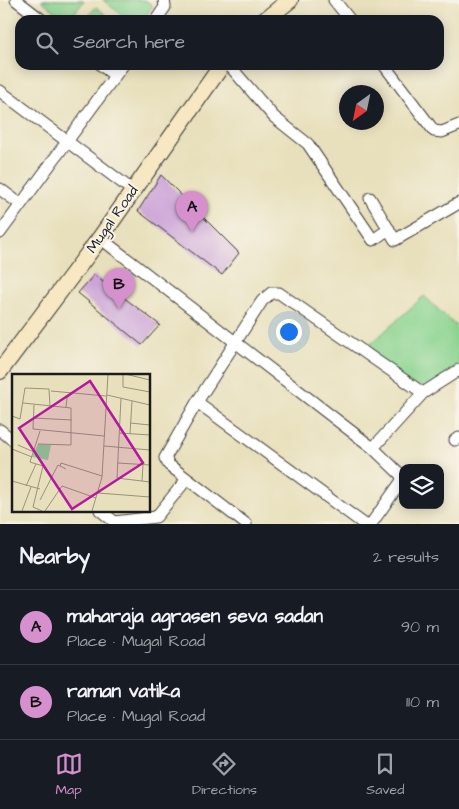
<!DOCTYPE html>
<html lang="en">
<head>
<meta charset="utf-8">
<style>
	body { margin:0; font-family:"Architects Daughter",sans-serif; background:#20242c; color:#f1f3f6 }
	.controls { position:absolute; right:15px; bottom:15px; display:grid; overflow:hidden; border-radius:10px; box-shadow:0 2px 12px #0003 }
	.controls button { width:45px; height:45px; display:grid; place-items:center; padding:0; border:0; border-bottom:1px solid #363941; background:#171b24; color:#f1f3f6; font:25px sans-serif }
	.compass { position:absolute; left:339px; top:85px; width:45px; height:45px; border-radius:50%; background:#171b24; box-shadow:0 2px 12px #0003; rotate:213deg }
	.you { position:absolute; left:288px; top:331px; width:18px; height:18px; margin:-12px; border:4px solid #fff; border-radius:50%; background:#1a73e8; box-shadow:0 0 0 8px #1a73e833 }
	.badge { display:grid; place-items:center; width:32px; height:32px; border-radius:50%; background:#d690ce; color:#111; font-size:16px; font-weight:700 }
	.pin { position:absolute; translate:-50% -41px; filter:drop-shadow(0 1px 2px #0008) }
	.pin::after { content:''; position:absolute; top:26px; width:18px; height:15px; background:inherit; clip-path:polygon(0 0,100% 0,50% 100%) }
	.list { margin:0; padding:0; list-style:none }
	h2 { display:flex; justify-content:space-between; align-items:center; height:65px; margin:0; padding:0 20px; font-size:21px }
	h2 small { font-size:16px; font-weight:400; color:#9ea1a6 }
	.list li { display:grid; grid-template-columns:32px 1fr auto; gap:15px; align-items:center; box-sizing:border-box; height:75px; padding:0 20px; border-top:1px solid #363941 }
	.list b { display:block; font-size:19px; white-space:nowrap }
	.list p { margin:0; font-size:16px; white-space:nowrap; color:#9ea1a6 }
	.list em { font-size:16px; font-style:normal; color:#9ea1a6 }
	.icon { flex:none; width:28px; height:28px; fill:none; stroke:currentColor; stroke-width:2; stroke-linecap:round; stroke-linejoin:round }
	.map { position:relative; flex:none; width:459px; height:524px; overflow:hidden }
	.search { position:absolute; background:#171b24; box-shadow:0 2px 12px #0003; left:15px; right:15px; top:15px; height:55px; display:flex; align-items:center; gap:12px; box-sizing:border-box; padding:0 18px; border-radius:15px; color:#9ea1a6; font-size:19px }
	.sheet { height:215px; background:#171b24 }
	nav { display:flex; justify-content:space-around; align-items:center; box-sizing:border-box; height:70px; border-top:1px solid #363941; background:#171b24; font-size:14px; color:#9ea1a6 }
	nav a { display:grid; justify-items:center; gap:2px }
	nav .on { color:#d690ce }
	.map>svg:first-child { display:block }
</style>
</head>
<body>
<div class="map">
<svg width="459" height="524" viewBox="0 0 459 524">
	<rect width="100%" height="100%" fill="#f7f3e8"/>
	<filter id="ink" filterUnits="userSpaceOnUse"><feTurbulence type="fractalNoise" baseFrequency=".02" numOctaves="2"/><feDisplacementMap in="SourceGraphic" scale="10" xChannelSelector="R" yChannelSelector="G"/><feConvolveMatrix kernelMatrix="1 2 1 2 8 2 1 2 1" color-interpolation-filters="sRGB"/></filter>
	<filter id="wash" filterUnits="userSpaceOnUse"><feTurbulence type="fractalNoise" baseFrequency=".0096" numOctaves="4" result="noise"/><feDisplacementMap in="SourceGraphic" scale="20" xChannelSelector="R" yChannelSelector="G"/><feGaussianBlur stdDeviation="1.12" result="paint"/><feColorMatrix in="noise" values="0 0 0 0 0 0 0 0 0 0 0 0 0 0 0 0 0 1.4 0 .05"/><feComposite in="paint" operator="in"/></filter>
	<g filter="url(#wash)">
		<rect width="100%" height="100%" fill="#e8e0bc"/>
		<!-- green -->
		<path fill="#8bd490" stroke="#547856" d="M 41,0 L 83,0 L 84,1 L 69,20 L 66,20 Z
			M 103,0 L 145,0 L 153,6 L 142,20 L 128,20 Z
			M 96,7 L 112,20 L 85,20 Z
			M 424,296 L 459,329 L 459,370 L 423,393 L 363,351 Z"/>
		<g id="blocks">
			<!-- building -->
			<path fill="#cca4d8" d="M 161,175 L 239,253 L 222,275 L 138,211 Z
				M 94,275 L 160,325 L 142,345 L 78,293 Z"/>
		</g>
	</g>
	<g filter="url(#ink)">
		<use href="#blocks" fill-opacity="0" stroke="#3b3934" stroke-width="1"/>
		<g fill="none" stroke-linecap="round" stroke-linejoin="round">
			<!-- street casing -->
			<g stroke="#3b3934" stroke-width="13">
				<path id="street" d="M 16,0 L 42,20
					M 334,0 L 350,20
					M 156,20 L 165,7 L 164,0
					M 101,65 L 115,76
					M 229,65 L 274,117 L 308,144 L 373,240 L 389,229
					M 384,65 L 434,131 L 442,132 L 459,125
					M 0,91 L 132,190
					M 0,189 L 20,204
					M 370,198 L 395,240 L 459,203
					M 0,233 L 123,65
					M 100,238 L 373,448 L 402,476 L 401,482 L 371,524
					M 197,402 L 364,524
					M 0,430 L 14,441
					M 455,440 L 459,438
					M 373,448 L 423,393 L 459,370
					M 100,510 L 117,524
					M 114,522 L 156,517 L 187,479
					M 246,524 L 169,465 L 165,458 L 197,402 L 262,301 L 271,293 L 279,293 L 423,393"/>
			</g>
			<!-- secondary casing -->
			<g stroke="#3b3934" stroke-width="18">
				<path id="secondary" d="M 265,20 L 290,0
					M 0,371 L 100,238 L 222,65"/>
			</g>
			<!-- street -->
			<use href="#street" stroke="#fff" stroke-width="11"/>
			<!-- secondary -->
			<use href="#secondary" stroke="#f7e8c3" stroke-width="16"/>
		</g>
	</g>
	<g text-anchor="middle" stroke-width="4" stroke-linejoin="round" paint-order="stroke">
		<!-- street labels -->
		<g font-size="15" fill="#1c1c1c" stroke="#f7f3e8">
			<text transform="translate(112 219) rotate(-55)" y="5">Mugal Road</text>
		</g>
	</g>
	<!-- overview -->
	<g transform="translate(12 374)">
		<rect width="138" height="138" fill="#e8e0bc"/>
		<path d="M 26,70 L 39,71 L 36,86 L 20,83 Z" fill="#8bd490"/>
		<path fill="none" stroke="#96927c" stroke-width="1" d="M 111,0 L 111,13 L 138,18M 113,0 L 138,6M 39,17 L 94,22M 95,21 L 138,31M 109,24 L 105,104 L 138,108M 11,29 L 59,34 L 59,71 L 26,70M 22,31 L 21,55 L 92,62M 54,33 L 55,24 L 61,19M 0,42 L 8,45 L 13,14 L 37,15 L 38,32M 21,44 L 60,46M 118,49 L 138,51M 28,57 L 18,88 L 31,92 L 21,133 L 30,137M 108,59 L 138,61M 118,60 L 120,27M 6,71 L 22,78M 92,72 L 138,76M 0,75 L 20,83M 106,89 L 138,91M 48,92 L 49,89 L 90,102M 0,107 L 28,115M 130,107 L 131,91M 14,112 L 24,90M 86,119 L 138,123M 28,126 L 46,91 L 54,95M 10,137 L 19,113M 33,137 L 50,112 L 84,124M 80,137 L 90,103 L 96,0"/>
		<path fill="#b5179e" fill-opacity="0.15" stroke="#b5179e" stroke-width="2.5" d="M 78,7 L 131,89 L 60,135 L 7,54 Z"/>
		<rect width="138" height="138" fill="none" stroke="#1c1c1c" stroke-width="2.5"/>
	</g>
</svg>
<div class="controls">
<button><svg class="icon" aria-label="layers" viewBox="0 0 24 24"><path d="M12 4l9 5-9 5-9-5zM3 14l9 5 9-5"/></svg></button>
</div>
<svg class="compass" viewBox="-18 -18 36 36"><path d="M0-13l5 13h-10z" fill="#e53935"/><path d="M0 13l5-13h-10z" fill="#9ea1a6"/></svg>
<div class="you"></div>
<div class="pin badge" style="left:192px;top:232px">A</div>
<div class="pin badge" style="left:119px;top:309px">B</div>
<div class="search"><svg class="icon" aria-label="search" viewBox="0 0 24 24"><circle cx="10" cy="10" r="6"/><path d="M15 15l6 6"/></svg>Search here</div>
</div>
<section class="sheet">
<h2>Nearby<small>2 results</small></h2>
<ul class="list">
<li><span class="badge">A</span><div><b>maharaja agrasen seva sadan</b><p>Place · Mugal Road</p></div><em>90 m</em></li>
<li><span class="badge">B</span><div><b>raman vatika</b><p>Place · Mugal Road</p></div><em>110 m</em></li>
</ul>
</section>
<nav>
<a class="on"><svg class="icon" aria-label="map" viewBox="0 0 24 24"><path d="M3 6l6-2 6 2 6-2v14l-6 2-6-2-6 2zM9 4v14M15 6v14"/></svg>Map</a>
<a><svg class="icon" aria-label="directions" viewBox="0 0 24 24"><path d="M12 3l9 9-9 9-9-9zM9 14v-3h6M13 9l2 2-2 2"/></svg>Directions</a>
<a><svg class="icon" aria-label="saved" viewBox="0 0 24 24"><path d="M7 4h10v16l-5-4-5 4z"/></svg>Saved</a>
</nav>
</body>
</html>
